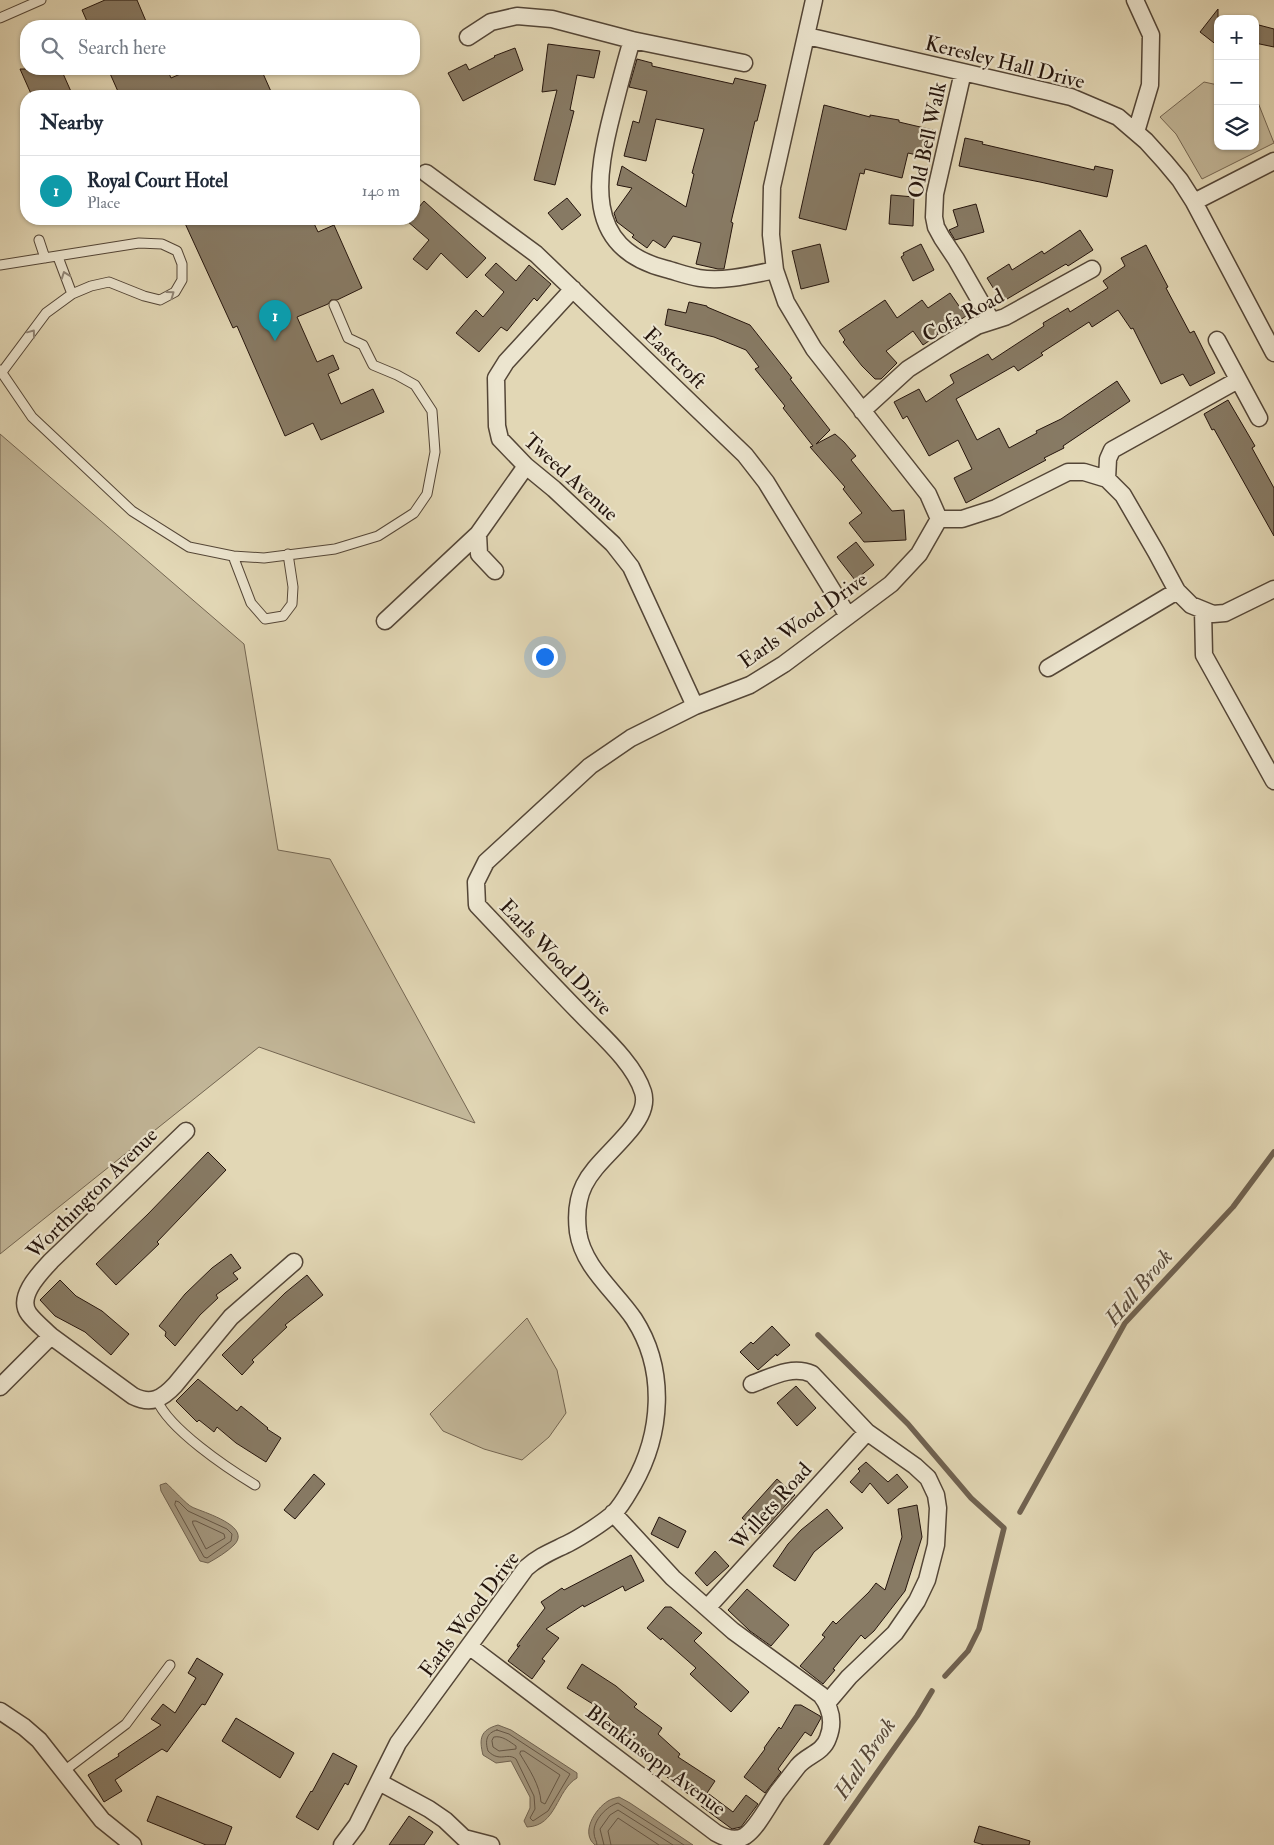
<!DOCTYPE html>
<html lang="en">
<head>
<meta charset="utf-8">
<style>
	body { margin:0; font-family:"IM FELL Double Pica",serif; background:#f2f2f3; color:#1f2937 }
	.controls { position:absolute; right:15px; top:15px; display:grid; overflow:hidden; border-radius:10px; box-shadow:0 1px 4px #0004 }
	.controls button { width:45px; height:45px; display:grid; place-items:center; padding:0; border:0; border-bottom:1px solid #e0e1e3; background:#fff; color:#1f2937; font:25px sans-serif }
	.you { position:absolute; left:544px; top:656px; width:18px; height:18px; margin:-12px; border:4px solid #fff; border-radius:50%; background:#1a73e8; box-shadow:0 0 0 8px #1a73e833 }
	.badge { display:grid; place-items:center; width:32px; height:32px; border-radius:50%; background:#8f2418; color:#fff; font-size:16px; font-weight:700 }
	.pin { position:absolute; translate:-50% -41px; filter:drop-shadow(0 1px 2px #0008) }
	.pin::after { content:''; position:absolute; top:26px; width:18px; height:15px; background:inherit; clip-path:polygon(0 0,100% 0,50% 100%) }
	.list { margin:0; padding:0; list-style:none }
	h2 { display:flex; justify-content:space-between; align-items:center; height:65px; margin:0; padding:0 20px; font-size:21px }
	h2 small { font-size:16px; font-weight:400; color:#747a83 }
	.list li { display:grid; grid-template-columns:32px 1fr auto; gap:15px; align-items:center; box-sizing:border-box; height:70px; padding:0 20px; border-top:1px solid #e0e1e3 }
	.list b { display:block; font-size:19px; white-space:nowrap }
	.list p { margin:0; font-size:16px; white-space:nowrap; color:#747a83 }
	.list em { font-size:16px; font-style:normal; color:#747a83 }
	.icon { flex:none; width:28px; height:28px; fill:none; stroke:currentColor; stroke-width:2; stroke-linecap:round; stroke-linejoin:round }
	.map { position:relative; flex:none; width:1274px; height:1845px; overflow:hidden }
	.search { position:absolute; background:#fff; box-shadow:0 1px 4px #0004; left:20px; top:20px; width:400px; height:55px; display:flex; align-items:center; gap:12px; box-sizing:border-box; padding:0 18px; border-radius:20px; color:#747a83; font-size:19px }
	.panel { position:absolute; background:#fff; box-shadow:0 1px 4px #0004; left:20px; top:90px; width:400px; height:135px; border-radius:20px }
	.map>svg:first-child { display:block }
</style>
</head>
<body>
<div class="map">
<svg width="1274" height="1845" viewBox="0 0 1274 1845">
	<rect width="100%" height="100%" fill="#e2d7b5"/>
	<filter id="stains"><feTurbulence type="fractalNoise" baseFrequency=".004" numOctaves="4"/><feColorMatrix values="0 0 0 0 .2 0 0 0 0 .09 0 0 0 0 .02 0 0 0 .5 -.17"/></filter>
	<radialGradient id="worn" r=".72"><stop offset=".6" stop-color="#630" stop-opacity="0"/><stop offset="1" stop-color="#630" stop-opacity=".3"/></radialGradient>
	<!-- green -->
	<path fill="#c2b698" stroke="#746652" d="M 1204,82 L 1218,85 L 1218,146 L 1255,146 L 1255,95 L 1274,143 L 1202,179 L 1176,134 L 1160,117 Z
		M 0,434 L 244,644 L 278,850 L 330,859 L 475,1123 L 259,1047 L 0,1254 Z
		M 527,1318 L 557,1370 L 566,1413 L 549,1437 L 522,1460 L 484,1449 L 443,1431 L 430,1414 Z"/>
	<!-- water -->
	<path fill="#a2957c" stroke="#706250" d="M 166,1483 C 172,1488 187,1505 192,1507 C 202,1512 253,1526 234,1545 C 227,1552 217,1558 208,1563 L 200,1561 L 161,1491 L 160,1485 Z
		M 498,1725 L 511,1730 L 577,1773 L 577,1778 C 556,1790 557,1826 527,1827 L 524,1821 L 530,1808 L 530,1797 L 511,1761 L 496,1763 L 483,1755 C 479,1739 480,1730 498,1725 Z
		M 619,1797 L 630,1803 L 693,1845 L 595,1845 C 580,1833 595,1809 608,1801 C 611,1799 615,1798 619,1797 Z"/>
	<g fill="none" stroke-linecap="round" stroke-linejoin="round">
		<!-- shore -->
		<path stroke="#645544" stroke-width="1" d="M 176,1501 L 179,1502 L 188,1511 L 227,1529 L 232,1534 L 231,1541 L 207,1558 L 204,1557 L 175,1505 Z
			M 193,1521 L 196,1521 L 224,1534 L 225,1538 L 206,1549 L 193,1524 Z
			M 497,1730 L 509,1734 L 570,1774 L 548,1811 L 533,1821 L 530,1818 L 535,1809 L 534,1796 L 516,1759 C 507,1752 500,1763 488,1751 C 485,1741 486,1733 497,1730 Z
			M 494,1737 C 502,1735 510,1742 516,1746 L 516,1749 L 499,1751 L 493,1747 L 492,1741 Z
			M 521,1751 L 524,1751 L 560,1775 L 545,1804 L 541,1802 C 540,1785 529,1769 520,1754 Z
			M 597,1845 C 597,1841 594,1838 594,1833 C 593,1820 607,1806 618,1803 L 684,1845
			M 604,1845 L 600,1829 L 610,1815 L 618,1810 L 673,1845
			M 611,1845 L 608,1831 L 618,1818 L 659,1845"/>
		<!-- stream -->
		<path stroke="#706250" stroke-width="5.5" d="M 818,1335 L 908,1424 L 971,1498 L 1004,1528 L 979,1629 L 968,1651 L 945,1676
			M 1020,1512 L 1125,1323 L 1233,1207 L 1274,1152
			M 826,1845 L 917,1716 L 932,1691"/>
	</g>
	<!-- building -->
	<path fill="#877a64" stroke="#25150d" d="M 105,0 L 137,0 L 148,26 L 89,26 L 82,10 Z
		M 1218,9 L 1218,46 L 1200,32 Z
		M 1255,24 L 1274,29 L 1274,47 L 1255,43 Z
		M 548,44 L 600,51 L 594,78 L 577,75 L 570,110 L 574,111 L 555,185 L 534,180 L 557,90 L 542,92 Z
		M 515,48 L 523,70 L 463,101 L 448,73 L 466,64 L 469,70 L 495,57 L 494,56 Z
		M 637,59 L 652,63 L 652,66 L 733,84 L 735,78 L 766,85 L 757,121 L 755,121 L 731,222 L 733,223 L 724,269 L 718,269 L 696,264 L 701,243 L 673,236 L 665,248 L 653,240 L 647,248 L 632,237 L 634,235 L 617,222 L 614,213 L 632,188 L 617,185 L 622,166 L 686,207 L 694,174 L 692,173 L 704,129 L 656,119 L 646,161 L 624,156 L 633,121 L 639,123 L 647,91 L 629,87 Z
		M 20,69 L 61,69 L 73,96 L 32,96 Z
		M 108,69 L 167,69 L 171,78 L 192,69 L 261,69 L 273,96 L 120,96 Z
		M 824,105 L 870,117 L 870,115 L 899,120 L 899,122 L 933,130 L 926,157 L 908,153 L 902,178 L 865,169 L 864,174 L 860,173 L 846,230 L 799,218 Z
		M 965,138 L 983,142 L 982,144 L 1094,170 L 1095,166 L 1113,170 L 1107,197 L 1040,182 L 959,166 Z
		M 891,195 L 914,197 L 913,226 L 889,224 Z
		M 567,198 L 581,215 L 562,230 L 548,213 Z
		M 424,201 L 486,258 L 467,278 L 441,253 L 427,270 L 413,259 L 429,240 L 407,221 L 408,219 L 414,219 L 414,213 Z
		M 976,204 L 984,232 L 955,240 L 949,230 L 958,226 L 953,210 Z
		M 183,219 L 312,219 L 318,232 L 334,225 L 362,288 L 337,300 L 331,300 L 328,304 L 297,317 L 317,362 L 333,355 L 339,369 L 328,374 L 341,404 L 373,389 L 384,412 L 321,440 L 313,423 L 285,436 L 237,326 L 233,328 Z
		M 1080,230 L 1093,250 L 1068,266 L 1066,264 L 1002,302 L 987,278 L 1009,264 L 1012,270 L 1042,251 L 1044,254 Z
		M 820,244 L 829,282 L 801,289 L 792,251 Z
		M 921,244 L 934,270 L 913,281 L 901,257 L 904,255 L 903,253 Z
		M 1146,245 L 1168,287 L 1166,288 L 1190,333 L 1194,331 L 1215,373 L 1190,386 L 1183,374 L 1161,384 L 1133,328 L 1131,329 L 1118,310 L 1092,327 L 1089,322 L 1041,353 L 1043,355 L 1018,371 L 1014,366 L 956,399 L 977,440 L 999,428 L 1009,448 L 1037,433 L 1036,431 L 1061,419 L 1117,381 L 1130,401 L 1063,446 L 1064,448 L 1044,458 L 1046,460 L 966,503 L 954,478 L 972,469 L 958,440 L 929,456 L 907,416 L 903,419 L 894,402 L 919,389 L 926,402 L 954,383 L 950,375 L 988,354 L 992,360 L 1044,326 L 1043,323 L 1068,308 L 1070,312 L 1108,288 L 1103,281 L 1125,266 L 1121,258 Z
		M 496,263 L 516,281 L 529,265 L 551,284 L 537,301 L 534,298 L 507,331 L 501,327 L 479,352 L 456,333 L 476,310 L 483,317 L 504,292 L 485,275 Z
		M 950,293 L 966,316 L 923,345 L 913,331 L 886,351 L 897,363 L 881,379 L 875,379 L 862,366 L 843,342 L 845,340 L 839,331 L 885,300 L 897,318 L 922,300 L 928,308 Z
		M 689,302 L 707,306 L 707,307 L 750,325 L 792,378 L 790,379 L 830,430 L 816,444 L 835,434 L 844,442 L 856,456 L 851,460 L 892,511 L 904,510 L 906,540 L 864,542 L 849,523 L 862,513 L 843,489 L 845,487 L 810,447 L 813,446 L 783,408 L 785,406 L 755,369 L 759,367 L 746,350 L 714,337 L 665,325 L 668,309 L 686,313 Z
		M 1228,400 L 1255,446 L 1252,448 L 1274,488 L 1274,536 L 1214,429 L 1212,430 L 1204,414 Z
		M 856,542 L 874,565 L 855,580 L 837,557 Z
		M 208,1152 L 226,1170 L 157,1242 L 159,1244 L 116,1285 L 96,1264 L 148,1214 Z
		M 231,1254 L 241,1268 L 233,1273 L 238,1279 L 216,1295 L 218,1298 L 200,1315 L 175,1346 L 165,1336 L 166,1332 L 159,1326 L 185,1294 L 212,1268 Z
		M 307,1275 L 323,1295 L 285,1325 L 287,1327 L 252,1360 L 254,1362 L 242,1375 L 222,1355 L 285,1293 Z
		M 60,1280 L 76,1296 L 102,1311 L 129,1334 L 111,1355 L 85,1332 L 55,1316 L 40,1300 Z
		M 772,1326 L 790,1345 L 777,1356 L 776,1354 L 758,1370 L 740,1352 L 751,1342 L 753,1344 Z
		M 198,1379 L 237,1411 L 241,1406 L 268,1428 L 267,1429 L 281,1438 L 266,1462 L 236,1443 L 217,1427 L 214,1432 L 199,1420 L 197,1422 L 176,1401 Z
		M 796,1386 L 816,1408 L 797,1426 L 777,1403 Z
		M 866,1462 L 888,1482 L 897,1474 L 908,1487 L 888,1504 L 870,1483 L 862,1493 L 850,1482 L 860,1471 L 858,1469 Z
		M 314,1474 L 325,1484 L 295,1519 L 284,1510 Z
		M 777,1479 L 795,1495 L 760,1534 L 742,1518 Z
		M 917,1505 L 922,1537 L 905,1591 L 874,1631 L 865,1639 L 861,1635 L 833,1669 L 835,1670 L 823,1684 L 800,1666 L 825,1637 L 822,1635 L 833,1621 L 836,1624 L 869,1592 L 876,1583 L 885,1590 L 902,1537 L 898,1509 Z
		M 827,1509 L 843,1528 L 814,1552 L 795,1581 L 773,1566 L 788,1544 L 801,1530 Z
		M 659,1517 L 686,1531 L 678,1548 L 651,1534 Z
		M 715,1551 L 729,1566 L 707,1586 L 695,1573 Z
		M 631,1555 L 644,1581 L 625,1591 L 623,1586 L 584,1607 L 583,1605 L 546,1629 L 559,1638 L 542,1659 L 545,1661 L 532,1679 L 508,1661 L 520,1645 L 518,1647 L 517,1645 L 545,1608 L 541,1602 L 562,1588 L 564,1590 Z
		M 747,1589 L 789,1625 L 771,1646 L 750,1631 L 728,1610 Z
		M 665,1607 L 671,1607 L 702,1633 L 694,1641 L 749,1692 L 731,1712 L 690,1674 L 696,1668 L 662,1638 L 661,1640 L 647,1628 Z
		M 197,1658 L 223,1674 L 205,1705 L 202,1704 L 167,1752 L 162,1749 L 115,1780 L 122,1791 L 104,1802 L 88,1775 L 119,1756 L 118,1754 L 161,1725 L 151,1719 L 163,1704 L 175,1713 L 196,1678 L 188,1673 Z
		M 582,1664 L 616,1686 L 637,1704 L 634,1707 L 662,1728 L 658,1734 L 680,1754 L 678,1757 L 715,1781 L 701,1802 L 679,1788 L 644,1756 L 648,1752 L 621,1732 L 622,1730 L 596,1706 L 567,1688 Z
		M 795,1705 L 801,1705 L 820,1716 L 821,1718 L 811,1736 L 805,1732 L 778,1769 L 781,1772 L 765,1793 L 744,1777 L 765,1749 L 764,1748 L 779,1727 L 781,1729 Z
		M 236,1718 L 294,1753 L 280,1778 L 222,1741 Z
		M 333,1753 L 357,1766 L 348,1785 L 345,1783 L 318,1830 L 296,1817 L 311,1791 L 312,1792 Z
		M 709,1794 L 733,1812 L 746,1795 L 758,1804 L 741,1827 L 732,1829 L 701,1806 Z
		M 157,1796 L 232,1827 L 225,1845 L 206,1845 L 147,1821 Z
		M 409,1816 L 433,1832 L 424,1845 L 389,1845 Z
		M 979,1826 L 1030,1841 L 1029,1845 L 984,1845 L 974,1842 Z"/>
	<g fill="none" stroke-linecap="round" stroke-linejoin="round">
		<!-- service casing -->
		<g stroke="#544637" stroke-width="11">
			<path id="service" d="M 0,18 L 41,0
				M 39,240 L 45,258
				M 58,257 L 72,294
				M 0,265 L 139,243 L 162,244 L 177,251 L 182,264 L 182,280 L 175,292 L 160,300 L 144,296 L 109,282 L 91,286 L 72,294 L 46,313 L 2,372
				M 0,370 L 32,417 L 132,511 L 189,547 L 233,556 L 251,603 L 265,619 L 283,616 L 292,604 L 293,587 L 288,554
				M 233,556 L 264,558 L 335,549 L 378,536 L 414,513 L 427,494 L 435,452 L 432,411 L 415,385 L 397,375 L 373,365 L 363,345 L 348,338 L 334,305
				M 157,1400 C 169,1429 227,1468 255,1485
				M 64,1771 L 126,1724 L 170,1665"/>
		</g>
		<!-- minor casing -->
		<g stroke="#544637" stroke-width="19">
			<path id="minor" d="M 1135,0 L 1151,35 L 1150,85 L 1136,132
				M 807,36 L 1071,97 L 1118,117 L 1146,141 L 1165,162 L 1180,180 L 1194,202 L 1274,353
				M 468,37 L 491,22 L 517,16 L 552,19 L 632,40 L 744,63
				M 632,40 C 625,63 619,87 613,110 C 596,176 582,248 666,269 C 677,272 688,276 699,278 C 723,282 751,275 775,270
				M 963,72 L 935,194 L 934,217 L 936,227 L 942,238 L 956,259 L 991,320
				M 426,173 L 536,254 L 745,455 L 766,482 L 848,616
				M 1194,202 L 1274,161
				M 573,289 L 506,362 L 496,378 L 497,426 L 500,439 L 526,466 L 554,489 L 613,544 L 631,567 L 695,706
				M 1217,340 L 1259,418
				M 862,411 L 908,369 L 952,341 L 977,326 L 1005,317 L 1092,269
				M 1107,479 L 1108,459 L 1112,450 L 1238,380
				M 939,519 L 962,519 L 996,508 L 1068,472 L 1084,472 L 1107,479 L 1123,495 L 1156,552 L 1177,591 L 1191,605 L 1213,614 L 1225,613 L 1274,589
				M 495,571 L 479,554 L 478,534 L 526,466
				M 1203,610 L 1204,655 L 1274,781
				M 385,621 L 478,534
				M 1048,668 L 1177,591
				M 51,1336 C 44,1329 35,1322 29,1314 C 16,1297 40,1273 51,1261 L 186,1131
				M 752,1384 C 771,1377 792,1365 812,1374 L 867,1432 L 915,1466 L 928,1478 L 936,1495 L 938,1508 L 936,1545 L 927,1580 L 917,1601 L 895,1633 L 849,1677 L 827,1703
				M 0,1387 L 51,1336 L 133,1396 C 151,1405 162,1399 175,1385 L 231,1317 L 294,1262
				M 707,1608 L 867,1432
				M 469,1646 L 716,1833 C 725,1838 735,1842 745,1836 C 757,1828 768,1806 777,1793 C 784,1784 791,1775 798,1766 C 807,1755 823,1753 828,1738 C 834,1723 831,1708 821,1695 L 733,1631 L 673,1578 L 613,1513
				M 0,1711 L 24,1727 L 39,1740 L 102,1820 L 133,1845
				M 379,1782 L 429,1809 L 445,1820 L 464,1838 L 491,1845
				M 342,1845 L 357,1825 L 398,1743 L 526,1568 C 539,1556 553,1551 569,1543 C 581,1537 604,1522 614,1513 C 622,1505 627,1495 633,1485 C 662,1434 667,1370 634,1319 C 615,1291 583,1267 578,1232 C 572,1182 596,1169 625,1136 C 636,1124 648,1108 643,1092 C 634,1063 601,1035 581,1014 C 546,978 511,941 477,905 L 476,882 L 486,862 L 590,766 L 631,738 L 695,706 L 750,685 L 784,664 L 891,584 L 919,554 L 939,519 L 928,494 L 814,349 L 786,302 L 775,270 L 771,235 L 772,187 L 814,0"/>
		</g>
		<!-- service -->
		<use href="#service" stroke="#ece5cf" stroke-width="9"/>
		<!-- minor -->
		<use href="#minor" stroke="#ece5cf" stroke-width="16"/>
	</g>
	<!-- one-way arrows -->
	<defs><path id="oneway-chevron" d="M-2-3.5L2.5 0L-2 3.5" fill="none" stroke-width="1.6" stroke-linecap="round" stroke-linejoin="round" transform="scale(1.25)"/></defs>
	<g stroke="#928778">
		<use href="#oneway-chevron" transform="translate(65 275) rotate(-110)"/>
		<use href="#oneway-chevron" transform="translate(171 294) rotate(-36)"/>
		<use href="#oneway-chevron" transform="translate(32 333) rotate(-53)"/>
	</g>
	<g text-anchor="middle" stroke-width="4.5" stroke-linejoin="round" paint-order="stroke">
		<!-- street labels -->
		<g font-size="21" fill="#25150d" stroke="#ece5cf">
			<text transform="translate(1005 62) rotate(14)" y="7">Keresley Hall Drive</text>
			<text transform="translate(927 140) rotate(-78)" y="7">Old Bell Walk</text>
			<text transform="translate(963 315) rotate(-28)" y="7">Cofa Road</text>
			<text transform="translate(675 358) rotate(44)" y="7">Eastcroft</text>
			<text transform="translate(571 477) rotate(42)" y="7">Tweed Avenue</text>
			<text transform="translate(803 620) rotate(-35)" y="7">Earls Wood Drive</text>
			<text transform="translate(556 957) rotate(46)" y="7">Earls Wood Drive</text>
			<text transform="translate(92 1193) rotate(-45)" y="7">Worthington Avenue</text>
			<text transform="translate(771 1506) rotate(-48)" y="7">Willets Road</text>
			<text transform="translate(469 1614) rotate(-53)" y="7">Earls Wood Drive</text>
			<text transform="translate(656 1760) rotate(37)" y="7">Blenkinsopp Avenue</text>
		</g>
		<!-- water labels -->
		<g font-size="22" font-style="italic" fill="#574839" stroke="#ece5cf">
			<text transform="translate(1138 1287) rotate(-50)" y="8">Hall Brook</text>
			<text transform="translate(864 1758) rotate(-56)" y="8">Hall Brook</text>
		</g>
	</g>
	<rect width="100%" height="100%" filter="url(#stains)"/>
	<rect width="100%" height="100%" fill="url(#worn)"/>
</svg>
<div class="controls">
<button>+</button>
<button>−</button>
<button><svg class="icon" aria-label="layers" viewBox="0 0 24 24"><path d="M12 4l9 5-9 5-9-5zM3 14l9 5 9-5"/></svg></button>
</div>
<div class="you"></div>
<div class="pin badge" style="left:275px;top:341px;background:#0f9aa8">1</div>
<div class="search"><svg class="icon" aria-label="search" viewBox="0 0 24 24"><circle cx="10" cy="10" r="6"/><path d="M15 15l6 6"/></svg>Search here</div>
<section class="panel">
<h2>Nearby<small></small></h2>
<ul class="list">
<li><span class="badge" style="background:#0f9aa8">1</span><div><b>Royal Court Hotel</b><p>Place</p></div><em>140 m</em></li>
</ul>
</section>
</div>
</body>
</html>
